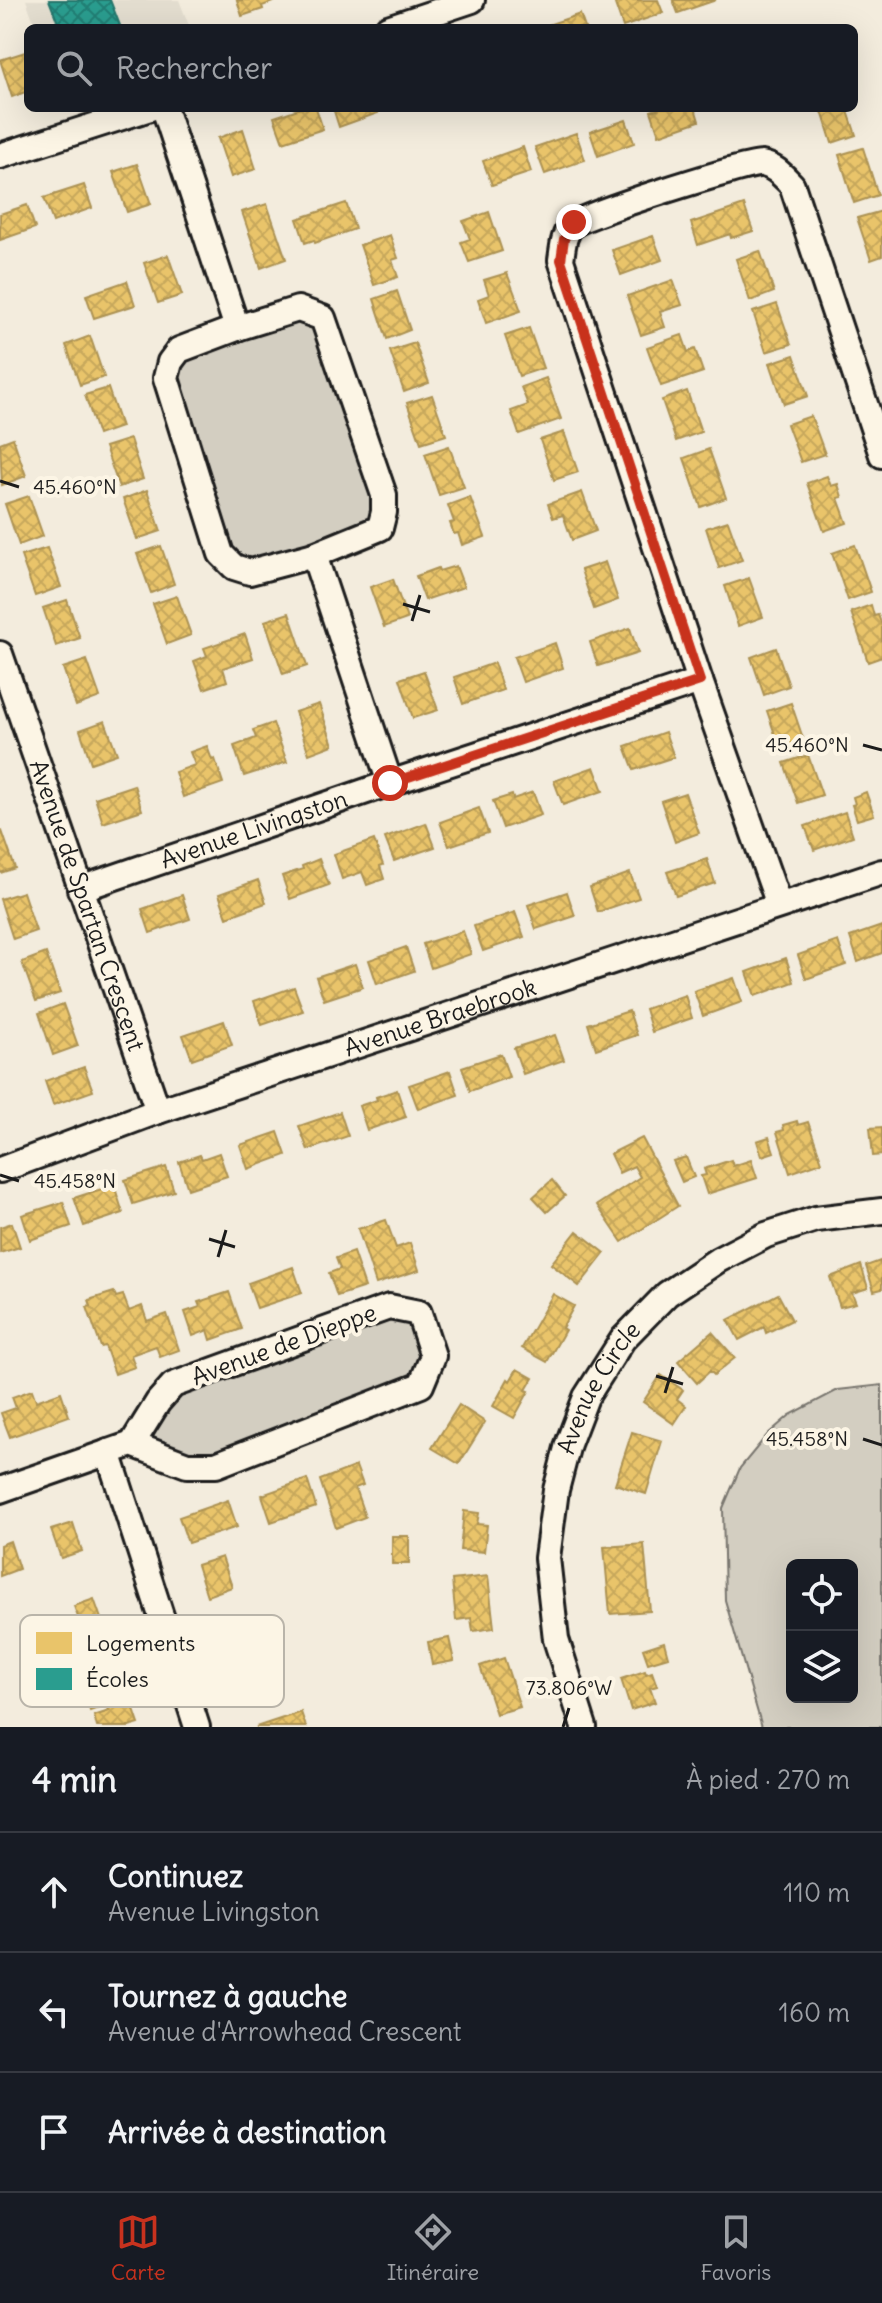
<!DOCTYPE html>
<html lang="fr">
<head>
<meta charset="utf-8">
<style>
	body { margin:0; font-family:Delius,sans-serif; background:#20242c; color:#f1f3f6 }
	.controls { position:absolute; right:24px; bottom:24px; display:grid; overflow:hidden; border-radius:12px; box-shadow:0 8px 32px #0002 }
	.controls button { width:72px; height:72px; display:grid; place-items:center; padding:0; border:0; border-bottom:2px solid #363941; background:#171b24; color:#f1f3f6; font:40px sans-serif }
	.stop { position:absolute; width:24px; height:24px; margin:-18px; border:6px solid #c8321e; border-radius:50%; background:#fff }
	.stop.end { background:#c8321e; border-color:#fff; box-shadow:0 2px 8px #0008 }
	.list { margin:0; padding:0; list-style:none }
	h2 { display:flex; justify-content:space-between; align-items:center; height:104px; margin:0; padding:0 32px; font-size:34px }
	h2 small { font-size:26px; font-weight:400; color:#9ea1a6 }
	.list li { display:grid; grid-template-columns:52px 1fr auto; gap:24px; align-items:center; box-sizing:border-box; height:120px; padding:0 32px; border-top:2px solid #363941 }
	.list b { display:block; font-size:30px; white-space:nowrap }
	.list p { margin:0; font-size:26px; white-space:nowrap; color:#9ea1a6 }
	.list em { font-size:26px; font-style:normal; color:#9ea1a6 }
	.icon { flex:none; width:44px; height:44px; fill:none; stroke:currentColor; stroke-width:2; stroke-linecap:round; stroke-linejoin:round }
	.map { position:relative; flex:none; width:882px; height:1727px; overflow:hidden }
	.search { position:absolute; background:#171b24; box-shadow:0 8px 32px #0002; left:24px; right:24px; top:24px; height:88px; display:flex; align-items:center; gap:20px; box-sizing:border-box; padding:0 28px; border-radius:12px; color:#9ea1a6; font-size:30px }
	.sheet { height:464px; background:#171b24 }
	nav { display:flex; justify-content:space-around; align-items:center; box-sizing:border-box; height:112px; border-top:2px solid #363941; background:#171b24; font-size:22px; color:#9ea1a6 }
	nav a { display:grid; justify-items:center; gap:4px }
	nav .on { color:#c8321e }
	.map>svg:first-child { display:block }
</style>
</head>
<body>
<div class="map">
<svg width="882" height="1727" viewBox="0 0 882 1727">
	<defs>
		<pattern id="homes-cross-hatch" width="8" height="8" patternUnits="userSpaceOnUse" patternTransform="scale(2)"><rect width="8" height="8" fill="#e9c46a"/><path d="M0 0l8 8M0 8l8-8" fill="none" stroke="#c7a85b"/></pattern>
		<pattern id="schools-cross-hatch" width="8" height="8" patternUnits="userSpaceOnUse" patternTransform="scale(2)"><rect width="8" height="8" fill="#2a9d8f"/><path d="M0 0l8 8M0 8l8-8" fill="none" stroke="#237f74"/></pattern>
	</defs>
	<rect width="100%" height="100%" fill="#f3ecdd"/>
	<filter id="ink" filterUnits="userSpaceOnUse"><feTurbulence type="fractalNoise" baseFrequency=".0125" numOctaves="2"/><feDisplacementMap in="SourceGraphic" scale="16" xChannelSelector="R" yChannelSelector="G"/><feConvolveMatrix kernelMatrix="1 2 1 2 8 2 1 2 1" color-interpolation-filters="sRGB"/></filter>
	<g filter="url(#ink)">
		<!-- built -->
		<path fill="#e3ddcf" d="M 26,0 L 179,0 L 190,28 L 36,28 Z"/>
		<!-- park -->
		<path fill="#d3cec1" stroke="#78756e" stroke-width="2" fill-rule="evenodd" d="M 323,318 L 384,495 L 380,528 L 234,567 L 170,362 L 237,328 Z
			M 389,1307 L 419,1313 L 421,1385 L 216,1465 L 132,1444 L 158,1402 Z
			M 882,1385 L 882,1727 L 762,1727 L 725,1600 L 723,1508 L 740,1468 L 768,1434 L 790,1415 L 838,1390 ZM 792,1565 L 852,1565 L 852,1697 L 792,1697 Z"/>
		<!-- homes -->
		<path fill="url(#homes-cross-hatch)" stroke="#ac9253" stroke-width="2" d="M 237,0 L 278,0 L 262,6 L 263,9 L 242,16 Z
			M 625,0 L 658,0 L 663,13 L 623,27 L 615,4 Z
			M 673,0 L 716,0 L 678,13 Z
			M 580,14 L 585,28 L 543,28 L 542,27 Z
			M 28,51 L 28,91 L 12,97 L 0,60 Z
			M 301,108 L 316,108 L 323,129 L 283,142 L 274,117 Z
			M 333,108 L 376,108 L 378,113 L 339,127 Z
			M 660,108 L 695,108 L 699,121 L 659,135 L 651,111 Z
			M 821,108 L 847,108 L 856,135 L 832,143 Z
			M 626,120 L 634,143 L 598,156 L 590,132 Z
			M 243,129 L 256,169 L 231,177 L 218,138 Z
			M 576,133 L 585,160 L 545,174 L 535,147 Z
			M 523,147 L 531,172 L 492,185 L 483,161 Z
			M 863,148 L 878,195 L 854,203 L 839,155 Z
			M 137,164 L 151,204 L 127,212 L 113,172 Z
			M 84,185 L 92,208 L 53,222 L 44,198 Z
			M 346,203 L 355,229 L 315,243 L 314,240 L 305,243 L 297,219 Z
			M 267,204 L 286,259 L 261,268 L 242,212 Z
			M 27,205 L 35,228 L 0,240 L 0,214 Z
			M 744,205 L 753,231 L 731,238 L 730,234 L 698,245 L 691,223 Z
			M 882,211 L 882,256 L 871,260 L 857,218 Z
			M 489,212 L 502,251 L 469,262 L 461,242 L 470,239 L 463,221 Z
			M 390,235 L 398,258 L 392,260 L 398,277 L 374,285 L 360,245 Z
			M 653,236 L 662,260 L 621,275 L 612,250 Z
			M 760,251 L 774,292 L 750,301 L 736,259 Z
			M 168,255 L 182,295 L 158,303 L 144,263 Z
			M 507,273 L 521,311 L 486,323 L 478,299 L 489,295 L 484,280 Z
			M 673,280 L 682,305 L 660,312 L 665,327 L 641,335 L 627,296 Z
			M 127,281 L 135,305 L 94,318 L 86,295 Z
			M 397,291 L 410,330 L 387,339 L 374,299 Z
			M 777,304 L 791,344 L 766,352 L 753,312 Z
			M 529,328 L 543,368 L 519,376 L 505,336 Z
			M 682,335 L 688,352 L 695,349 L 703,372 L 661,386 L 647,347 Z
			M 90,336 L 104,377 L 80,385 L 66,345 Z
			M 415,343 L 429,383 L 404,392 L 390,351 Z
			M 794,355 L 808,396 L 784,404 L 770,363 Z
			M 546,378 L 561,419 L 519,434 L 511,411 L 528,405 L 521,387 Z
			M 108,388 L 121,427 L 98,435 L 85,395 Z
			M 687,391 L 701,432 L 676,441 L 662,400 Z
			M 432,395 L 446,435 L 421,443 L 407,403 Z
			M 811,416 L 825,454 L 801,462 L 787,424 Z
			M 564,432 L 578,472 L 554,480 L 540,440 Z
			M 13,438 L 26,476 L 2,485 L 0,443 Z
			M 130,439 L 143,479 L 119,487 L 105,447 Z
			M 449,446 L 464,487 L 439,495 L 425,454 Z
			M 709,449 L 726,498 L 701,507 L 684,458 Z
			M 827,476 L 831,486 L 838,484 L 842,497 L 838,498 L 847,523 L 824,531 L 807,483 Z
			M 147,490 L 161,531 L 137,539 L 123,499 Z
			M 582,492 L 596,531 L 572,540 L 563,515 L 553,518 L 548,504 Z
			M 29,496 L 43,536 L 19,545 L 5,504 Z
			M 470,497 L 485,537 L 462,545 L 458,533 L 454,534 L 450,523 L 454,522 L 448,505 Z
			M 728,521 L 742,560 L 719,568 L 706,528 Z
			M 855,545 L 871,592 L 848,600 L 832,553 Z
			M 161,546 L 174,584 L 151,593 L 137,554 Z
			M 47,548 L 61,587 L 35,596 L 21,556 Z
			M 605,562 L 618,600 L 594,609 L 581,570 Z
			M 456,566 L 464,587 L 425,600 L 416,576 L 438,568 L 439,571 Z
			M 749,578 L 763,617 L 738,626 L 725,586 Z
			M 393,579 L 407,619 L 384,627 L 370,587 Z
			M 177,596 L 191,635 L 167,644 L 153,604 Z
			M 67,600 L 80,638 L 56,646 L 43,608 Z
			M 871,605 L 874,616 L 878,615 L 882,625 L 882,657 L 868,662 L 851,612 Z
			M 289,613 L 307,666 L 283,674 L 265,621 Z
			M 630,628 L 638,653 L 598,666 L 590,642 Z
			M 245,634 L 253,658 L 223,668 L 227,681 L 204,689 L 194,661 L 207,656 L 204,648 Z
			M 555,643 L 563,668 L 523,682 L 514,657 Z
			M 776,648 L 789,686 L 764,695 L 751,657 Z
			M 87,660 L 100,697 L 76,706 L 63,668 Z
			M 494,663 L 503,690 L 463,704 L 454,677 Z
			M 424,671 L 438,710 L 413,718 L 400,679 Z
			M 791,703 L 805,744 L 781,752 L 767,711 Z
			M 319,704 L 333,745 L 309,754 L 295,712 Z
			M 105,721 L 117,754 L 91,763 L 80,730 Z
			M 273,723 L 287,762 L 244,776 L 234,746 L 256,738 L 253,730 Z
			M 665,732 L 674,757 L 634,770 L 625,746 Z
			M 207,746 L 212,760 L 215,759 L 223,783 L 183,797 L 175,772 L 195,765 L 190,752 Z
			M 808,755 L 822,795 L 798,803 L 784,763 Z
			M 594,767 L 603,791 L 563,805 L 554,781 Z
			M 134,785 L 142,810 L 103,823 L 95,798 Z
			M 533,792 L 541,815 L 503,828 L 493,801 L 512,795 L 513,799 Z
			M 866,792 L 874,815 L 857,820 L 852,805 L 855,804 L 853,797 Z
			M 685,793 L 699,833 L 675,842 L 661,801 Z
			M 479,808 L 488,833 L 449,846 L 440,822 Z
			M 845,812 L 853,836 L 814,850 L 805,826 Z
			M 426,823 L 435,847 L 394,861 L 385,838 Z
			M 0,831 L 2,831 L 15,868 L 0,873 Z
			M 374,840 L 383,865 L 380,866 L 384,879 L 367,885 L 362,872 L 342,879 L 334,854 Z
			M 319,859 L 329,885 L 290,899 L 282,876 L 303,869 L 302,866 Z
			M 707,859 L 715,883 L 676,896 L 667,872 Z
			M 630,873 L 639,898 L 598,912 L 590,887 Z
			M 258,880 L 266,903 L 227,917 L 219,894 Z
			M 23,892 L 36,931 L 13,939 L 0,899 Z
			M 567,892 L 575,916 L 536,929 L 528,905 Z
			M 182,895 L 190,919 L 150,933 L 142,909 Z
			M 515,912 L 524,937 L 483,951 L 474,926 Z
			M 882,926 L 882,953 L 858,962 L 850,937 Z
			M 463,931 L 471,954 L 431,968 L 423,944 Z
			M 838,941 L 846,965 L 806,979 L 798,955 Z
			M 406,947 L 414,971 L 377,984 L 369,960 Z
			M 46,953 L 60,993 L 36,1001 L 22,962 Z
			M 786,958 L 794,982 L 755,996 L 747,972 Z
			M 355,964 L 363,987 L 324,1000 L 316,977 Z
			M 734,978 L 742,1002 L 703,1016 L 694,991 Z
			M 294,987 L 303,1011 L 262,1025 L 254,1001 Z
			M 685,995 L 692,1018 L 652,1032 L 645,1009 Z
			M 63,1004 L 78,1046 L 53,1055 L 39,1013 Z
			M 629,1011 L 637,1035 L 596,1049 L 588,1024 Z
			M 224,1021 L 232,1045 L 192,1059 L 183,1035 Z
			M 555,1035 L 564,1060 L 523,1074 L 514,1048 Z
			M 501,1054 L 509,1077 L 470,1091 L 462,1067 Z
			M 84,1067 L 93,1091 L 53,1105 L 45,1081 Z
			M 450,1071 L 458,1095 L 418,1109 L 409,1085 Z
			M 397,1090 L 406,1117 L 367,1130 L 359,1106 L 377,1100 L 376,1097 Z
			M 340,1112 L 348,1136 L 308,1150 L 299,1126 Z
			M 797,1121 L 798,1125 L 808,1122 L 822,1162 L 790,1173 L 777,1132 L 784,1130 L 783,1125 Z
			M 882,1127 L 882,1155 L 873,1156 L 870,1128 Z
			M 278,1132 L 286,1155 L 248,1169 L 240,1145 Z
			M 769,1137 L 774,1152 L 762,1156 L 757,1141 Z
			M 642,1138 L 678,1206 L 622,1242 L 597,1205 L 640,1177 L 634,1166 L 619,1173 L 610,1154 Z
			M 219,1153 L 227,1176 L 188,1189 L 179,1162 L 200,1155 L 202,1159 Z
			M 686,1157 L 694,1177 L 682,1182 L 673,1161 Z
			M 731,1160 L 733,1166 L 751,1160 L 757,1178 L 707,1194 L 701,1176 L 706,1175 L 704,1169 Z
			M 166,1167 L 174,1191 L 133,1204 L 125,1180 Z
			M 552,1180 L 565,1196 L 547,1212 L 533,1197 Z
			M 114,1185 L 123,1213 L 84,1226 L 74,1198 Z
			M 63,1202 L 71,1226 L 30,1240 L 22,1215 Z
			M 386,1220 L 396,1248 L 410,1243 L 419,1270 L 376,1284 L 358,1229 Z
			M 12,1223 L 20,1247 L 0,1253 L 0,1227 Z
			M 577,1231 L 605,1253 L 579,1286 L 551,1264 Z
			M 353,1252 L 365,1287 L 337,1296 L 329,1273 L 340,1269 L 336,1258 Z
			M 880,1261 L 882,1269 L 882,1289 L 874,1291 L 866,1266 Z
			M 861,1265 L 868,1288 L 852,1293 L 856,1303 L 840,1307 L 830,1277 Z
			M 293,1267 L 302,1293 L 257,1308 L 248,1283 Z
			M 114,1292 L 116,1297 L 123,1295 L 129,1311 L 142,1306 L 147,1321 L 167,1314 L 179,1350 L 160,1357 L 156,1346 L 131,1355 L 135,1367 L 115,1374 L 105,1346 L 101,1347 L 87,1307 L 91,1306 L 89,1300 Z
			M 229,1292 L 242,1329 L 211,1340 L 208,1330 L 193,1336 L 185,1312 L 200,1307 L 198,1302 Z
			M 553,1294 L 574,1306 L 562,1328 L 565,1330 L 547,1362 L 522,1348 Z
			M 778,1294 L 792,1320 L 766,1333 L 764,1327 L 739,1340 L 728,1320 Z
			M 712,1332 L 735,1358 L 714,1375 L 710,1371 L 697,1383 L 678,1361 Z
			M 517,1369 L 533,1378 L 526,1390 L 529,1391 L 514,1418 L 493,1406 L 508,1379 L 510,1381 Z
			M 661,1375 L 683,1390 L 677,1399 L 686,1406 L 674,1424 L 643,1402 Z
			M 32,1390 L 36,1401 L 61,1392 L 69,1416 L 10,1437 L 1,1413 L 16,1408 L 12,1397 Z
			M 459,1405 L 485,1422 L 459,1464 L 432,1448 Z
			M 632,1432 L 662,1441 L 646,1494 L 615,1484 Z
			M 356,1466 L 363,1485 L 355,1488 L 365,1517 L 336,1528 L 320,1480 Z
			M 307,1479 L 316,1507 L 271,1522 L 262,1495 Z
			M 228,1500 L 237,1527 L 188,1543 L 179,1517 Z
			M 464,1511 L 479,1513 L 477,1524 L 487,1525 L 484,1552 L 460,1550 Z
			M 73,1523 L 82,1551 L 61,1558 L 51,1530 Z
			M 392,1536 L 409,1536 L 409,1564 L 392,1564 Z
			M 10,1541 L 19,1569 L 0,1576 L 0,1545 Z
			M 644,1544 L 650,1611 L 610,1614 L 604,1547 Z
			M 222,1557 L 232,1587 L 207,1596 L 197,1565 Z
			M 488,1576 L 494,1628 L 473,1631 L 471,1618 L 456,1620 L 452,1580 Z
			M 94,1599 L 109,1641 L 89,1648 L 74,1606 Z
			M 449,1638 L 454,1661 L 432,1665 L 428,1642 Z
			M 664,1642 L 668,1657 L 648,1663 L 643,1649 Z
			M 504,1658 L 520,1707 L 496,1714 L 480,1666 Z
			M 645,1671 L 646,1674 L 652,1672 L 657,1686 L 650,1688 L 655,1702 L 631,1710 L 621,1679 Z
			M 123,1678 L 139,1724 L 129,1727 L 97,1727 L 94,1716 L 109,1711 L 107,1705 L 90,1711 L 84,1691 Z
			M 301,1712 L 306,1727 L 256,1727 Z"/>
		<!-- schools -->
		<path fill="url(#schools-cross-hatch)" stroke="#26766c" stroke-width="2" d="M 49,0 L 110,0 L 121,28 L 60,28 Z"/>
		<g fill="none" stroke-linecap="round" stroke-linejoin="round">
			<!-- minor casing -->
			<g stroke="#1c1c1c" stroke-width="30">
				<g id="minor">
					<path d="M 388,28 L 472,0"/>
					<path d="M 164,108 L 237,328"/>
					<path d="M 0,156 L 150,108"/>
					<path d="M 298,309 L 323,318 L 384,495 L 384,512 L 380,528 L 314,555 L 250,572 L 234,567 L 221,554 L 166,378 L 170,362 L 179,350 L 237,328 Z"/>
					<path d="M 314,555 L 390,783"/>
					<path id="s1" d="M 0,654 L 158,1111"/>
					<path id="s2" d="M 80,889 L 390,783 L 700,681"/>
					<path d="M 779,905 L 700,681 L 561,260 C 563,247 563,235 572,225 C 580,216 749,162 762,164 C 775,166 783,176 792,185 L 882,455"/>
					<path id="s3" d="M 0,1170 L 158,1111 L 882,872"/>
					<path d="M 108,1452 L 197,1727"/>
					<path d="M 0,1490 L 132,1444 L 187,1465 L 216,1465 L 421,1385 L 433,1356 L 419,1313 L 389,1307 L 173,1385 L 158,1402 L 132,1444"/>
					<path id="s4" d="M 584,1727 L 556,1639 L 547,1558 L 556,1490 L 568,1444 L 586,1397 L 623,1339 L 667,1294 L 718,1260 L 766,1235 L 816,1219 L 882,1211"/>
				</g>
			</g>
			<!-- minor -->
			<use href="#minor" stroke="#fcf5e5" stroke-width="24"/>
		</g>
	</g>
	<g fill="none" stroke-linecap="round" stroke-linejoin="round" filter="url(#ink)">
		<!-- route -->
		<path stroke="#c8321e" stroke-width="10" d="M 390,783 L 700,681 L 561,260 L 564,239 L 574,222"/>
	</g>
	<!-- ticks -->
	<path fill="none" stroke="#1c1c1c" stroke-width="3" d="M 0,481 L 19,487M 403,604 L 430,612M 412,621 L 420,595M 863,745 L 882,750M 0,1175 L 19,1181M 209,1239 L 235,1247M 218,1257 L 226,1230M 656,1376 L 683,1384M 665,1393 L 673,1367M 863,1439 L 882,1445M 563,1727 L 569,1708"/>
	<g text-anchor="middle" stroke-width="8" stroke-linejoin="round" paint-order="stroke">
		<!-- street labels -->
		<g font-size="24" fill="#1c1c1c" stroke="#fcf5e5">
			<text dy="8" stroke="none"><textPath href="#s2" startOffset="184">Avenue Livingston</textPath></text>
			<text dy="8" stroke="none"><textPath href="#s1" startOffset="266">Avenue de Spartan Crescent</textPath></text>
			<text dy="8" stroke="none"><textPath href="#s3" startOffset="466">Avenue Braebrook</textPath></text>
			<text transform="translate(284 1345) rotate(-20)" y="8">Avenue de Dieppe</text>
			<text dy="8" stroke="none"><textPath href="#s4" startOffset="354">Avenue Circle</textPath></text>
		</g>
	</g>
	<!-- legend -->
	<rect x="20" y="1615" width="264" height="92" rx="12" fill="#fcf5e5" stroke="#b9b4a9" stroke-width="2"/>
	<rect x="36" y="1632" width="36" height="22" fill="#e9c46a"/>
	<rect x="36" y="1668" width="36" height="22" fill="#2a9d8f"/>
	<g font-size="22" fill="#1c1c1c">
		<text x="86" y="1651">Logements</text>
		<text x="86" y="1687">Écoles</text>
	</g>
	<g font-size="20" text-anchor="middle" fill="#1c1c1c" stroke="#fcf5e5" stroke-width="8" stroke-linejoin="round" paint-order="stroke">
		<text x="75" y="494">45.460°N</text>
		<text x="807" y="752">45.460°N</text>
		<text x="75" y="1188">45.458°N</text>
		<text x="807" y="1446">45.458°N</text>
		<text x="569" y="1695">73.806°W</text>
	</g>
</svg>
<div class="controls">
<button><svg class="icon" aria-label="locate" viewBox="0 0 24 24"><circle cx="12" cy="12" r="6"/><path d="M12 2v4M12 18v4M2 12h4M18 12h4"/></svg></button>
<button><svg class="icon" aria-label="layers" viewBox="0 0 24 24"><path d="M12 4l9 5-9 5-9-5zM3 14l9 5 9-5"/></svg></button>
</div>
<div class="stop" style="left:390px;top:783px"></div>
<div class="stop end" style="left:574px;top:222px"></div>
<div class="search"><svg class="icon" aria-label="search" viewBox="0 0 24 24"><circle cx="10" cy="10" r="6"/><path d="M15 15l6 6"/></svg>Rechercher</div>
</div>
<section class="sheet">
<h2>4 min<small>À pied · 270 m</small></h2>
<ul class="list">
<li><svg class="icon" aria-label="ahead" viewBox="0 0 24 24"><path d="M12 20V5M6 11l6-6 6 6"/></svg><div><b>Continuez</b><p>Avenue Livingston</p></div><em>110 m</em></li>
<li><svg class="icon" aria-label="left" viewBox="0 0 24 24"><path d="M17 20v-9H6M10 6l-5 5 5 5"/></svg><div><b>Tournez à gauche</b><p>Avenue d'Arrowhead Crescent</p></div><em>160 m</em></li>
<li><svg class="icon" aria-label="arrive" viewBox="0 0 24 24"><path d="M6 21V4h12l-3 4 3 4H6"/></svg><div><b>Arrivée à destination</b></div></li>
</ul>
</section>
<nav>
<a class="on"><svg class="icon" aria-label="map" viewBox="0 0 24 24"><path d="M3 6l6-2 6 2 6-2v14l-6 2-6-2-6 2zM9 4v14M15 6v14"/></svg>Carte</a>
<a><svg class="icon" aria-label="directions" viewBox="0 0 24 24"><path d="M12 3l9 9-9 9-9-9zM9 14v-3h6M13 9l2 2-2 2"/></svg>Itinéraire</a>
<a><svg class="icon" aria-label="saved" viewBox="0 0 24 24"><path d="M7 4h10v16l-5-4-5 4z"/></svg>Favoris</a>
</nav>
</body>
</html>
